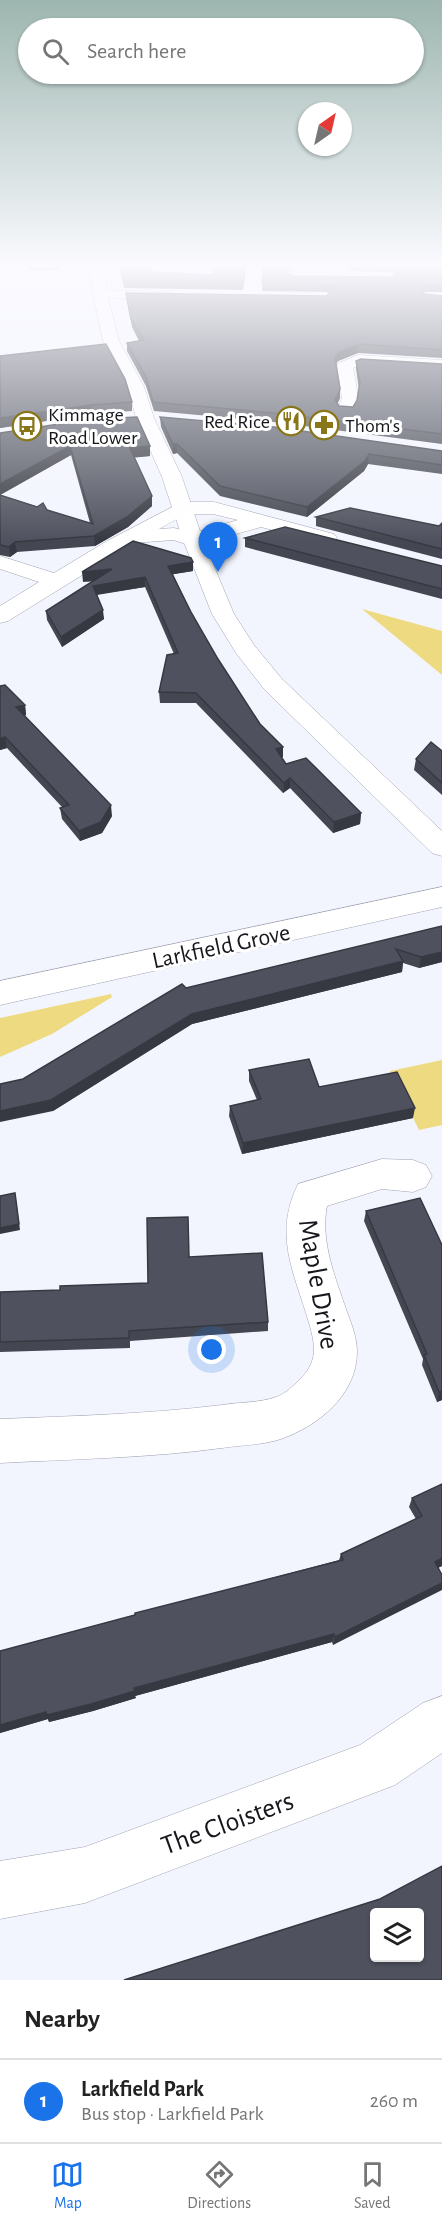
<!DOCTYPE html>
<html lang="en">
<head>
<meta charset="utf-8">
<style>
	body { margin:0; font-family:"Alegreya Sans",sans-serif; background:#f6f6f6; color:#222 }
	.controls { position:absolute; right:18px; bottom:18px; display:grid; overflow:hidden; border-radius:6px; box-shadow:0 2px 4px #0004 }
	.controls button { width:54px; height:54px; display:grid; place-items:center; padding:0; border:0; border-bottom:2px solid #e0e0e0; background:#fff; color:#222; font:30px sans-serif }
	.compass { position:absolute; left:298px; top:102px; width:54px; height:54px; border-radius:50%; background:#fff; box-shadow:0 2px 4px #0004; rotate:34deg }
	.you { position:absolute; left:212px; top:1350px; width:21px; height:21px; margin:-15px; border:4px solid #fff; border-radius:50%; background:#1a73e8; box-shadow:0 0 0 9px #1a73e833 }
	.badge { display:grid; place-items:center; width:39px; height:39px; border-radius:50%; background:#1a73e8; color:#fff; font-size:20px; font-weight:700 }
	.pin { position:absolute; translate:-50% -50px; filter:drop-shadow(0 2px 3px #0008) }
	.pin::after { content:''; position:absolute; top:32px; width:21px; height:18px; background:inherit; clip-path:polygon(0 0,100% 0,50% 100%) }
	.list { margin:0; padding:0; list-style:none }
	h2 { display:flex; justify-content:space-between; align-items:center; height:78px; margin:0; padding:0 24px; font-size:26px }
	h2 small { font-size:20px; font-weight:400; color:#767676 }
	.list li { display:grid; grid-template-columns:39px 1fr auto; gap:18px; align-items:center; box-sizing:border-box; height:84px; padding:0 24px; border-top:2px solid #e0e0e0 }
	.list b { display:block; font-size:22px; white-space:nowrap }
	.list p { margin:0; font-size:20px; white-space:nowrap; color:#767676 }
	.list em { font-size:20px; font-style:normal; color:#767676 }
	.icon { flex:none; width:33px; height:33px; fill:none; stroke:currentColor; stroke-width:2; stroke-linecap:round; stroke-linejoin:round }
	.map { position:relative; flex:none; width:442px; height:1980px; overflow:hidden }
	.search { position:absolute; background:#fff; box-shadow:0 2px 4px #0004; left:18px; right:18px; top:18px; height:66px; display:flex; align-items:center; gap:15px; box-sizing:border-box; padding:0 21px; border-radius:33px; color:#767676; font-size:22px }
	.sheet { height:162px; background:#fff }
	nav { display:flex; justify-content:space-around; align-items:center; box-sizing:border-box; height:84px; border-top:2px solid #e0e0e0; background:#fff; font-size:16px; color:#767676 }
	nav a { display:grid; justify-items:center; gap:3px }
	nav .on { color:#1a73e8 }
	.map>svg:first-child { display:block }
</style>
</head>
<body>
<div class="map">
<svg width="442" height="1980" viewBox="0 0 442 1980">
	<rect width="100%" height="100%" fill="#f3f5fe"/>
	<!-- green -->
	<path fill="#eeda81" d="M 362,609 L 442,631 L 442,675 Z
		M 111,994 L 112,997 L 52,1034 L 0,1057 L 0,1018 Z
		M 442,1060 L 442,1125 L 419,1130 L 390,1071 Z"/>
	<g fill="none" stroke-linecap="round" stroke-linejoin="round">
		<!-- street casing -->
		<g stroke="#9fa1b0" stroke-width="1">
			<path id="street" d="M 254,271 L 366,274 L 373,278 L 366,282 L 249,278 L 247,275 Z
				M 100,290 L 171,292 L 178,296 L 171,300 L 95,297 L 93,294 L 95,291 Z
				M 358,355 L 442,360 L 442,370 L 360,365 L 353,368 C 356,384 361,399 352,414 L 340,414 L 337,410 L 342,398 L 337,366 L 339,363 Z
				M 182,502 L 214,502 L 334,534 L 337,538 L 334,542 L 327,544 L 261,527 L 193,546 L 173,540 L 134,543 L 8,621 L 0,623 L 0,606 L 39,582 L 0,569 L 0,556 L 54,573 L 107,541 ZM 186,514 L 213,514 L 238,520 L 193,533 L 174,528 L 159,529 Z
				M 442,887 L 442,907 L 0,1005 L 0,981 Z
				M 382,1159 L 413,1160 L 426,1165 L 432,1176 L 426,1187 L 413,1192 L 382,1189 L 327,1206 C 320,1242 336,1279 347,1312 C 352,1325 357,1338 357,1352 C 357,1395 318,1426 281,1439 C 263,1445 241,1445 222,1448 C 149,1458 74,1459 0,1463 L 0,1419 C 74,1416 149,1414 222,1405 C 239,1402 260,1403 276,1397 C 283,1395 290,1389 295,1384 C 317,1365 317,1350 309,1323 C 294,1272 273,1235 298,1184 Z
				M 442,1696 L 442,1753 L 395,1785 L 85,1903 L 0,1919 L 0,1861 L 85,1847 L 360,1745 L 423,1703 Z"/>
		</g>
		<!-- secondary casing -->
		<g stroke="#9fa1b0" stroke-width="1">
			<path id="secondary" d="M 90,263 L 104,263 L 107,294 L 119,341 L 144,387 L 154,418 L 182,477 L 203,540 L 234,614 L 254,645 L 282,679 L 442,831 L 442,856 L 432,853 L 264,689 L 236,653 L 212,614 L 183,540 L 162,477 L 136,418 L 128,387 L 103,341 L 93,294 Z"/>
		</g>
		<!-- street -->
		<use href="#street" fill="#fff" fill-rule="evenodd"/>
		<!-- secondary -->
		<use href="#secondary" fill="#fff" fill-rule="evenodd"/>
	</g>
	<!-- wall -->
	<path fill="#444751" d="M 60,263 L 59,270 L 28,271 L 28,263 Z
		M 118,263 L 150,263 L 152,272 L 213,275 L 215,263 L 247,263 L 243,290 L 124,288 Z
		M 264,263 L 293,270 L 284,271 L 282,272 L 291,276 L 392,277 L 395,275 L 392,272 L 348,271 L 348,263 L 442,263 L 442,292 L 424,292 L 423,293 L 425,294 L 442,296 L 442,358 L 358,353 L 338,361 L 336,364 L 340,389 L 340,398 L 337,404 L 339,406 L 353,407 L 357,400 L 359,390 L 356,369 L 356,361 L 442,364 L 442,444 L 274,422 L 154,411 L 146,386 L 127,351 L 127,343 L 139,341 L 132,327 L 127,301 L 126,293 L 326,296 L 330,294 L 326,292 L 262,291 Z
		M 0,356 L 132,402 L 132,411 L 92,414 L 0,428 Z
		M 160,417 L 442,451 L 442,474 L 368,464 L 364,471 L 307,517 L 220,496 L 177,453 L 173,454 L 161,427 Z
		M 0,433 L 150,456 L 134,457 L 152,506 L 128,527 L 95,546 L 17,552 L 10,557 L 0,555 L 0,495 L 90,523 L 71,455 L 0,495 Z
		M 316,517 L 439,526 L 442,523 L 442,559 L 316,526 Z
		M 245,538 L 442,566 L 442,599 L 245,547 Z
		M 193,562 L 193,571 L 173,574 L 191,612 L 218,659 L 286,764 L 361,813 L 360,824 L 333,833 L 290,788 L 283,793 L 196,703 L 160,703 L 159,692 L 174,654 L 145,587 L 97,595 L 104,619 L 62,647 L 47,620 L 46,611 L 94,581 L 83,582 Z
		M 0,686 L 25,705 L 26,715 L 24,716 L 112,816 L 102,833 L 80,841 L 62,819 L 60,808 L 62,807 L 7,748 L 0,750 Z
		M 442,751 L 442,795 L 414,770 L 416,759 Z
		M 442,926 L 442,962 L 419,968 L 403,963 L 402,972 L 192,1024 L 53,1111 L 23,1079 L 186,988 Z
		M 249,1070 L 319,1087 L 413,1118 L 242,1154 L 229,1116 L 230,1106 L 257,1100 L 249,1081 Z
		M 420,1198 L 442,1400 L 437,1402 L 422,1365 L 423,1359 L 364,1221 L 366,1211 Z
		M 189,1257 L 268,1322 L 268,1331 L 130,1341 L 130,1348 L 0,1352 L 0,1292 L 60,1290 L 148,1283 Z
		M 442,1484 L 442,1566 L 438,1568 L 333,1645 L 332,1642 L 135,1696 L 136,1698 L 93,1711 L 49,1722 L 48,1719 L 0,1733 L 0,1651 L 339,1560 L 341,1554 L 416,1519 L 409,1507 L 412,1498 Z"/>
	<!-- shaded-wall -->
	<path fill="#373942" d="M 246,263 L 247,263 L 243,290 L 243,282 Z
		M 284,263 L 295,263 L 293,270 L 284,271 L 280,275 L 280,267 Z
		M 359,344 L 358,353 L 338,361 L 335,366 L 335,358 L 339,352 Z
		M 340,389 L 340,398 L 335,409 L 335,400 Z
		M 91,405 L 92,414 L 0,428 L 0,418 Z
		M 173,444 L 177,444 L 177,453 L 173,454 Z
		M 70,446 L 71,455 L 0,495 L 0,484 Z
		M 150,446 L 150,456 L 131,458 L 130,448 Z
		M 369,454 L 368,464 L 364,471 L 307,517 L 307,507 Z
		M 152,496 L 152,506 L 128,527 L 95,546 L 94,536 Z
		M 15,542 L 17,552 L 10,557 L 9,547 Z
		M 193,562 L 193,571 L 169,575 L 168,566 Z
		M 112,569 L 113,579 L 83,582 L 82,572 Z
		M 145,577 L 145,587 L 93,595 L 93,586 Z
		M 103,610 L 104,619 L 62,647 L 61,637 Z
		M 25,705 L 26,715 L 17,718 L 16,707 Z
		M 5,737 L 7,748 L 0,750 L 0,739 Z
		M 283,747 L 283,757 L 276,759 L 276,749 Z
		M 290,778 L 290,788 L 283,793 L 284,783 Z
		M 111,805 L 112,816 L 102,833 L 80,841 L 79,831 Z
		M 361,813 L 360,824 L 333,833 L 334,822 Z
		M 442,952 L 442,962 L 419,968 L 421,957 Z
		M 403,961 L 402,972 L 192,1024 L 53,1111 L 0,1122 L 0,1111 L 192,1014 Z
		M 415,1108 L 413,1118 L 242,1154 L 243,1143 Z
		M 16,1199 L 20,1230 L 0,1234 L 0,1228 Z
		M 442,1391 L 442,1400 L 437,1402 L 439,1392 Z
		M 442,1558 L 442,1566 L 432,1570 L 435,1562 Z
		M 442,1583 L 442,1590 L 333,1645 L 335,1637 Z
		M 334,1634 L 332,1642 L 135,1696 L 136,1698 L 93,1711 L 49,1722 L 48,1719 L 0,1733 L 0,1725 Z"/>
	<!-- building -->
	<path fill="#4f525e" stroke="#373942" stroke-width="1.5" fill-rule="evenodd" d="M 120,263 L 150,263 L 152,272 L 213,275 L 215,263 L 246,263 L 243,282 L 123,280 Z
		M 264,263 L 284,263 L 280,267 L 282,273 L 292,274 L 291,276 L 392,277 L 401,271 L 393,264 L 348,263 L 442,263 L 442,285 L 424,284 L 421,290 L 425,294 L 442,296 L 442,350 L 359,344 L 339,352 L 335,358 L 340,389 L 335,400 L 339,406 L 353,407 L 357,400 L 360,383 L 356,361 L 361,359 L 442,364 L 442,434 L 274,413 L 153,402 L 146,377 L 127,343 L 144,340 L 131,319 L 126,293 L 326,296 L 336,289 L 326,284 L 262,283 Z
		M 106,344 L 125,379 L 132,402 L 91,405 L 0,418 L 0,356 Z
		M 137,417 L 150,446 L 130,448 L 152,496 L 127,517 L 94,536 L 15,542 L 9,547 L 0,545 L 0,495 L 37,507 L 43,503 L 47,510 L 93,524 L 70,446 L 0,484 L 0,433 L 92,419 Z
		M 160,417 L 274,427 L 442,451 L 442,465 L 369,454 L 365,461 L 307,507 L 220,486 L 177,444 L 173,444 Z
		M 350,508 L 439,526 L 442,523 L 442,549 L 316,517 Z
		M 285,527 L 442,566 L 442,589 L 245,538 Z
		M 133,541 L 191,558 L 193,562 L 168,566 L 191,612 L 218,659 L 260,724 L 283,747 L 276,749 L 286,764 L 306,758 L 361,813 L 334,822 L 290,778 L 284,783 L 196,693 L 159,692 L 167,655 L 178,653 L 145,577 L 93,586 L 103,610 L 61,637 L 46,611 L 112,569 L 82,572 Z
		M 5,685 L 25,705 L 16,707 L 111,805 L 101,822 L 79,831 L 60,808 L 69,805 L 5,737 L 0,739 L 0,686 Z
		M 431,742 L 442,751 L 442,783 L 416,759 Z
		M 442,926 L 442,952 L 421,957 L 396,949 L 403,961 L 192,1014 L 51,1100 L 0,1111 L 0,1084 L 23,1079 L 182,984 L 186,988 Z
		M 309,1059 L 319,1087 L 397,1072 L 415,1108 L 243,1143 L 230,1106 L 261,1099 L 249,1070 Z
		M 15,1193 L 19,1224 L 0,1228 L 0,1196 Z
		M 420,1198 L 442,1245 L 442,1391 L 439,1392 L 424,1355 L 427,1354 L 366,1211 Z
		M 188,1217 L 189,1257 L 262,1253 L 268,1322 L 129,1331 L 129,1338 L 0,1342 L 0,1292 L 60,1290 L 60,1286 L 148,1283 L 147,1218 Z
		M 442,1484 L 442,1558 L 435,1562 L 442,1575 L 442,1583 L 335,1637 L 334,1634 L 134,1688 L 135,1691 L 91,1704 L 47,1715 L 46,1712 L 0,1725 L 0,1651 L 135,1615 L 135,1613 L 343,1560 L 341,1554 L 422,1516 L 412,1498 Z
		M 442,1866 L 442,1980 L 124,1980 L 380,1899 ZM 375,1912 L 420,1912 L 420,1958 L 375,1958 Z"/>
	<!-- sky -->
	<linearGradient id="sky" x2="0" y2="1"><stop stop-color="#9db6af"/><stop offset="0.49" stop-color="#fafaff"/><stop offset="1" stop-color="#fafaff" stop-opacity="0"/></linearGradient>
	<rect width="442" height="541" fill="url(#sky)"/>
	<!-- icons -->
	<defs>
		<g id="restaurant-ring" transform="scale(1.5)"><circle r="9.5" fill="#fff" stroke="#887619" stroke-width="1.5"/><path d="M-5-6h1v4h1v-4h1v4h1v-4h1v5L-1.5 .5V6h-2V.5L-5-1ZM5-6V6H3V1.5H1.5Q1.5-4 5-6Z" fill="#887619"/></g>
		<g id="pharmacy-ring" transform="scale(1.5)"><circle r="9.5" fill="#fff" stroke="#887619" stroke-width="1.5"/><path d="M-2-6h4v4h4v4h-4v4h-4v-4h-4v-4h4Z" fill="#887619"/></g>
		<g id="bus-ring" transform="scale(1.5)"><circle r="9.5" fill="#fff" stroke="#887619" stroke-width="1.5"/><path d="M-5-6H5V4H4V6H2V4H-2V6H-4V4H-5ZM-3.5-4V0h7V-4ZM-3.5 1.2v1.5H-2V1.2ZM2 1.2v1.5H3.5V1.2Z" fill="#887619"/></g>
	</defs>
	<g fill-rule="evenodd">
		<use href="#restaurant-ring" x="291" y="421"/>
		<use href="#pharmacy-ring" x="324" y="425"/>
		<use href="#bus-ring" x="27" y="426"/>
	</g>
	<g text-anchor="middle" stroke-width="6" stroke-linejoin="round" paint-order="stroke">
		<!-- far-poi labels -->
		<g font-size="20" fill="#16171c" stroke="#fff" text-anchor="start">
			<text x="48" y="421">Kimmage<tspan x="48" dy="23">Road Lower</tspan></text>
			<text x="270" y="428" text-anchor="end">Red Rice</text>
			<text x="345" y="432">Thom's</text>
		</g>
		<!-- street labels -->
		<g font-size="24" fill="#16171c" stroke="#fff">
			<text transform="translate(221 946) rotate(-12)" y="8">Larkfield Grove</text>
		</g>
		<!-- near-street labels -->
		<g font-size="28" fill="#16171c" stroke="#fff">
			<text transform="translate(320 1284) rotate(80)" y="10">Maple Drive</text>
			<text transform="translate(227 1822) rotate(-20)" y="10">The Cloisters</text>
		</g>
	</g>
</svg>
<div class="controls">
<button><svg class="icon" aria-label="layers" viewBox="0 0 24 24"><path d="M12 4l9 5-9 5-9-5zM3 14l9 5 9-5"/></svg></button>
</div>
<svg class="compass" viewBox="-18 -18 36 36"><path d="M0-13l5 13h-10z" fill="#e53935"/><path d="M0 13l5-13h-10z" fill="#767676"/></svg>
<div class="you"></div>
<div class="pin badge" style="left:218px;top:572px">1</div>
<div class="search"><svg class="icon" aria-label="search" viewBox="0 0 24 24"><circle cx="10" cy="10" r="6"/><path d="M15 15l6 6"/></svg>Search here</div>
</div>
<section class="sheet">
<h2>Nearby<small></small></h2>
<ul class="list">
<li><span class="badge">1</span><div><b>Larkfield Park</b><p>Bus stop · Larkfield Park</p></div><em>260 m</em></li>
</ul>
</section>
<nav>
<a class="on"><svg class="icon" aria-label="map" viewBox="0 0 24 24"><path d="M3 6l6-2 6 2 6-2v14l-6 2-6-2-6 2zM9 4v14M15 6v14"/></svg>Map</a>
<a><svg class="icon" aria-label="directions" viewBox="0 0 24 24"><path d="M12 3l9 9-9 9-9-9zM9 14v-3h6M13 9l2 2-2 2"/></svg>Directions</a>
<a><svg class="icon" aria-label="saved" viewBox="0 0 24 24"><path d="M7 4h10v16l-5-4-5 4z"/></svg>Saved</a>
</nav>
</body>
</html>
